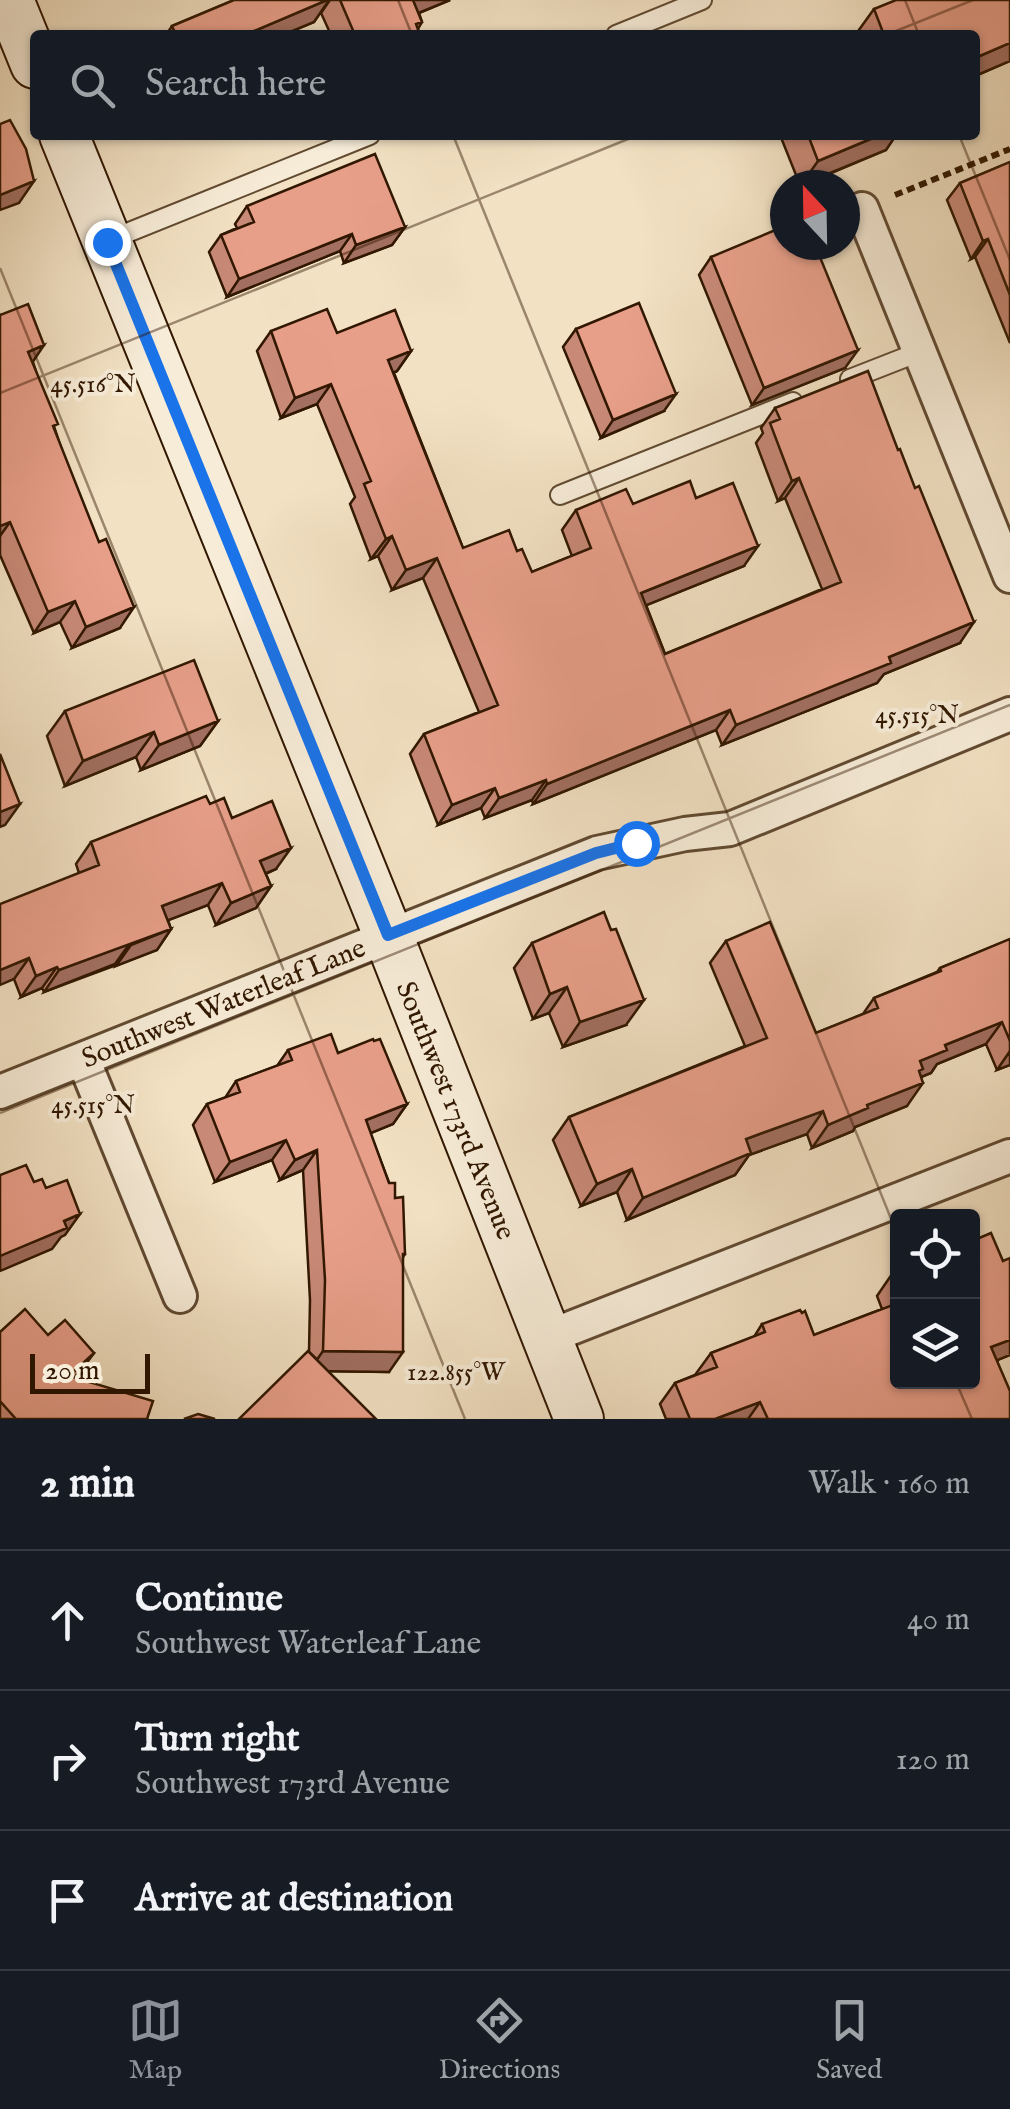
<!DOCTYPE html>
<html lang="en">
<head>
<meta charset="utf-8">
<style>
	body { margin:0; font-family:"IM FELL English",serif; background:#242831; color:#f1f3f6 }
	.controls { position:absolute; right:30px; bottom:30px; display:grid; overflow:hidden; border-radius:10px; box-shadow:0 2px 8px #0004 }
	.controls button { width:90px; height:90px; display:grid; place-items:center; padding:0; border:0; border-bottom:2px solid #363941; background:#171b24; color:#f1f3f6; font:50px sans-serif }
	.compass { position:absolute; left:770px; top:170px; width:90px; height:90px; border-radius:50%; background:#171b24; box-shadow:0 2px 8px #0004; rotate:338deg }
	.scale { position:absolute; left:30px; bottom:25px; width:120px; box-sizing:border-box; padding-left:10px; border:5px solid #311700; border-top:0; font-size:28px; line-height:35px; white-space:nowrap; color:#311700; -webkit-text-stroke:8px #f7ecd8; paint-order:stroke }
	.stop { position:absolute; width:30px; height:30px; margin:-22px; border:8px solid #1a73e8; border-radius:50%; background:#fff }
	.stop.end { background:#1a73e8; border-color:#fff; box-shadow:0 2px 10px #0008 }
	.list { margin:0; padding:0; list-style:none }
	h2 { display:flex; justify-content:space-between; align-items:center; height:130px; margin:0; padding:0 40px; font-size:42px }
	h2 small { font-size:32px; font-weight:400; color:#9ea1a6 }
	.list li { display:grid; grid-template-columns:65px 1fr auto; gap:30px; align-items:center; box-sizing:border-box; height:140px; padding:0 40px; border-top:2px solid #363941 }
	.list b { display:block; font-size:38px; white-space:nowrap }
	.list p { margin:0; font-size:32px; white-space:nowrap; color:#9ea1a6 }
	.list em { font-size:32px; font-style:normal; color:#9ea1a6 }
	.icon { flex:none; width:55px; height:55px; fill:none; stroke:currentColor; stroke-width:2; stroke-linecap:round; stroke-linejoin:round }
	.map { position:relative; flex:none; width:1010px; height:1419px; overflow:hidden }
	.search { position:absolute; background:#171b24; box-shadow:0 2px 8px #0004; left:30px; right:30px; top:30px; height:110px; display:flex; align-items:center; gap:25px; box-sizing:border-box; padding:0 35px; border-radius:10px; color:#9ea1a6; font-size:38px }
	.sheet { height:550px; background:#171b24 }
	nav { display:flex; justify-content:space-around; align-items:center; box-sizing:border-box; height:140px; border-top:2px solid #363941; background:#171b24; font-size:28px; color:#9ea1a6 }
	nav a { display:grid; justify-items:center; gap:5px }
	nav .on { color:#8c9099 }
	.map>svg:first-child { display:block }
</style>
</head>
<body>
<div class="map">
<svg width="1010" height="1419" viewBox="0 0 1010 1419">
	<rect width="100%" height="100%" fill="#f2e1c3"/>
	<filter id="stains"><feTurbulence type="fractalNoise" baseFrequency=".002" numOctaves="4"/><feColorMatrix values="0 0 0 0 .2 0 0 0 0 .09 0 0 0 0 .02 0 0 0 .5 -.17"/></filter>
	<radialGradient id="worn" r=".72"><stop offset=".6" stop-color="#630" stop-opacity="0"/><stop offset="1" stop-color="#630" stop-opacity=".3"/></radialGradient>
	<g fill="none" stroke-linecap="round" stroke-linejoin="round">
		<!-- lane casing -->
		<g stroke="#614a31" stroke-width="22">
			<path id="lane" d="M 616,35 L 702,0
				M 107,241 L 370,135
				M 850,379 L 919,352
				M 560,495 L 793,402"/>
		</g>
		<!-- street casing -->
		<g stroke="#614a31" stroke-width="38">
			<path id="street" d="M 862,209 L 1010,576
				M 83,1059 L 180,1296
				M 0,1092 L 597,853 L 685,834 L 730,829 L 1010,714
				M 548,1337 L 1010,1156"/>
		</g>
		<!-- secondary casing -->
		<g stroke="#311700" stroke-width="52">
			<path id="secondary" d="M 9,0 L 35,64
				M 64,135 L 388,935 L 579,1419"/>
		</g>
		<!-- path -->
		<path stroke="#311700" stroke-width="6" stroke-dasharray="8 5" stroke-linecap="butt" d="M 895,195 L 1010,149"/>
		<!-- lane -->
		<use href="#lane" stroke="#f7ecd8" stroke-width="18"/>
		<!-- street -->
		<use href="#street" stroke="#f7ecd8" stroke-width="32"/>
		<!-- secondary -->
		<use href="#secondary" stroke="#f7ecd8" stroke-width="48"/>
	</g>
	<!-- wall -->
	<path fill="#c88977" stroke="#311700" stroke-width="2.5" d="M 234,0 L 329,0 L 314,22 L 283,35 L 166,35 L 172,26 Z
		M 330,0 L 450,0 L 419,13 L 422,22 L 418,29 L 420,35 L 331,35 L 321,13 Z
		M 1010,0 L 1010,61 L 975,76 L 975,35 L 856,34 L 874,9 Z
		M 780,135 L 896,135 L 886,150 L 803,185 L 800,185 Z
		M 1010,162 L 1010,343 L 975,257 L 971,259 L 947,200 L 960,183 Z
		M 247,206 L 405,227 L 392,245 L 344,263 L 340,251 L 227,297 L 209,252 L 221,235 L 237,228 L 235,224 Z
		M 711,257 L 845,368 L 752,405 L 699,275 Z
		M 0,315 L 33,362 L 120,628 L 72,648 L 60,622 L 34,633 L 0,555 Z
		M 576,329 L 664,411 L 601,438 L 563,347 Z
		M 271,331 L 337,333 L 411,351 L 397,371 L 394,373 L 463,548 L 517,551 L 532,572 L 572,556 L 562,530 L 576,510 L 696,498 L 744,566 L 646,605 L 665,654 L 822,589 L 785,498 L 778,501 L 756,443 L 763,433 L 761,428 L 775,408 L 960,643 L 884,674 L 877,683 L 722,745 L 716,730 L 533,804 L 532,800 L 485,818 L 481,808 L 438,825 L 410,754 L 424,734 L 479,712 L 423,578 L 392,590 L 378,556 L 371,559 L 350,504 L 355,497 L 317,404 L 281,418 L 257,351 Z
		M 65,711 L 218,721 L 200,746 L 141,770 L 136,757 L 65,786 L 47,736 Z
		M 210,804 L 232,818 L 276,869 L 266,874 L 271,886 L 256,908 L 216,925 L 208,905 L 168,920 L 171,929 L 157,950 L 44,992 L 42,988 L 21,997 L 14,979 L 79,873 L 76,864 L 91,842 Z
		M 1010,939 L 1010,1065 L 997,1070 L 986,1044 L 937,1064 L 931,1073 L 921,1077 L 907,1106 L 855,1127 L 853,1131 L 812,1148 L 807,1134 L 749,1155 L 735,1175 L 627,1220 L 617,1192 L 581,1206 L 553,1140 L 569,1117 L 745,1046 L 710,963 L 726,941 L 816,1033 L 863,1014 L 874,998 L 937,972 L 940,968 Z
		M 532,943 L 626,1025 L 563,1047 L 549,1013 L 533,1019 L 514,968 Z
		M 288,1050 L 338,1053 L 407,1104 L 393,1124 L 370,1133 L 395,1198 L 405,1254 L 403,1257 L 389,1372 L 329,1371 L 309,1352 L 310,1300 L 303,1170 L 280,1180 L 272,1160 L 215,1182 L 193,1125 L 207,1104 L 225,1098 L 236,1081 L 277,1066 Z
		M 972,1241 L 1010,1355 L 997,1360 L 1010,1419 L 666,1419 L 660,1404 L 675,1383 L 695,1375 L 711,1353 L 754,1337 L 762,1324 L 814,1335 L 882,1309 L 877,1296 L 892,1274 L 898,1272 L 898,1382 Z
		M 0,1332 L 48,1335 L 94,1353 L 74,1377 L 147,1419 L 0,1419 Z"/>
	<!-- shaded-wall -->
	<path fill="#a26f61" stroke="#311700" stroke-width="2.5" d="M 327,0 L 329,0 L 314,22 L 283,35 L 252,35 L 254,31 Z
		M 413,0 L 450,0 L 399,21 Z
		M 1010,43 L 1010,61 L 975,76 L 975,58 Z
		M 880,135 L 896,135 L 886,150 L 801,185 L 818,161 Z
		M 34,181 L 19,203 L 0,210 L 0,195 Z
		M 405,227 L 392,245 L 344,263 L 356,245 Z
		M 352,234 L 340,251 L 227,297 L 239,279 Z
		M 988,239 L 975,257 L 971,259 L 983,241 Z
		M 44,345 L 30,366 L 28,352 Z
		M 858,350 L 845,368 L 752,405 L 764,388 Z
		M 411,351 L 397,371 L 374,381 L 388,360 Z
		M 331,384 L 317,404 L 281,418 L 295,398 Z
		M 676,394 L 664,411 L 601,438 L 613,420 Z
		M 799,478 L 785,498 L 778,501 L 792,481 Z
		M 10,522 L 0,536 L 0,526 Z
		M 392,536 L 378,556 L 371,559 L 386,539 Z
		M 758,546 L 744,566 L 627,613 L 641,593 Z
		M 437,558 L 423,578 L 392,590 L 406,570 Z
		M 75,601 L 60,622 L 34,633 L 48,612 Z
		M 134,607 L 120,628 L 72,648 L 86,627 Z
		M 974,622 L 960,643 L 884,674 L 877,683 L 722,745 L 736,725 L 889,657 Z
		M 730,710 L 716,730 L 533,804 L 547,784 Z
		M 218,721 L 200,746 L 141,770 L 159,745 Z
		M 154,732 L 136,757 L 65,786 L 83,761 Z
		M 546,780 L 532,800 L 485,818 L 499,798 Z
		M 495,788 L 481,808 L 438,825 L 452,805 Z
		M 20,804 L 5,825 L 0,827 L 0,812 Z
		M 291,848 L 276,869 L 245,882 L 260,861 Z
		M 222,883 L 208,905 L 148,928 L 162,906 Z
		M 271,886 L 256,908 L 216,925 L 231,903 Z
		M 171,929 L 157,950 L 116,966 L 131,945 Z
		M 130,943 L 115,964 L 44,992 L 59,970 Z
		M 29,958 L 14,979 L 0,985 L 0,970 Z
		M 57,967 L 42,988 L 21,997 L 36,976 Z
		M 567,987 L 549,1013 L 533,1019 L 550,994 Z
		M 644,1000 L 626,1025 L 563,1047 L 580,1022 Z
		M 1002,1022 L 986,1044 L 937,1064 L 931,1073 L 916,1079 L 923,1083 L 907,1106 L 855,1127 L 853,1131 L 812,1148 L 828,1125 L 867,1105 L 920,1061 L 945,1045 Z
		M 1010,1051 L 1010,1065 L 997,1070 Z
		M 407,1104 L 393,1124 L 352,1141 L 366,1120 Z
		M 823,1111 L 807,1134 L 749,1155 L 735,1175 L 627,1220 L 643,1198 L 746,1139 Z
		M 286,1140 L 272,1160 L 215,1182 L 230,1162 Z
		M 317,1150 L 303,1170 L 280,1180 L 295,1160 Z
		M 632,1169 L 617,1192 L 581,1206 L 597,1184 Z
		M 80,1214 L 65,1235 L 61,1237 L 52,1249 L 0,1271 L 0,1256 L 64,1221 Z
		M 1010,1340 L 1010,1355 L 976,1369 L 991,1347 Z
		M 323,1351 L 403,1352 L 389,1372 L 309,1371 Z
		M 94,1353 L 80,1372 L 55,1395 L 69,1376 Z
		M 760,1402 L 748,1419 L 715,1419 Z"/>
	<!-- building -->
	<path fill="#e89f8a" stroke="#311700" stroke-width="2.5" d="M 234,0 L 327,0 L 254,31 L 256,35 L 176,35 L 172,26 Z
		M 340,0 L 413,0 L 422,22 L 416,24 L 420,35 L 355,35 Z
		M 896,0 L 1010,0 L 1010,43 L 975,58 L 975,35 L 884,35 L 874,9 Z
		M 10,120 L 26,149 L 34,181 L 0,195 L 0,124 Z
		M 808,135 L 880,135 L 818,161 Z
		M 375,154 L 405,227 L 356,245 L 352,234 L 239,279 L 221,235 L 254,222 L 247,206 Z
		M 1010,162 L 1010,295 L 988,239 L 983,241 L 960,183 Z
		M 785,226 L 785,245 L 815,245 L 858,350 L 764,388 L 711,257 Z
		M 639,303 L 676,394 L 613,420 L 576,329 Z
		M 28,304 L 44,345 L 28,352 L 58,424 L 53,426 L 99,542 L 106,539 L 134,607 L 86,627 L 75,601 L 48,612 L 10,522 L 0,526 L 0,315 Z
		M 327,309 L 337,333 L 395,310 L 411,351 L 388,360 L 463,548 L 509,530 L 517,551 L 522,549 L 532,572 L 591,548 L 576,510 L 626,489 L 633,504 L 690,481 L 696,498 L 733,483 L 758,546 L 641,593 L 665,654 L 841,582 L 799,478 L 792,481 L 770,423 L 780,419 L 775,408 L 868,371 L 898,450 L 900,449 L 915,488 L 919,486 L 974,622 L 889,657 L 891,663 L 736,725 L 730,710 L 547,784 L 546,780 L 499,798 L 495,788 L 452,805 L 424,734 L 498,705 L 437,558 L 406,570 L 392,536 L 386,539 L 364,484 L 371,481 L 331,384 L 295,398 L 271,331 Z
		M 194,660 L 218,721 L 159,745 L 154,732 L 83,761 L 65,711 Z
		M 0,754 L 20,804 L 0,812 Z
		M 206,796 L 210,804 L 224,798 L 232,818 L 272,801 L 291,848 L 260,861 L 271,886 L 231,903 L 222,883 L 162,906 L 171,929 L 59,970 L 57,967 L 36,976 L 29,958 L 0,970 L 0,904 L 99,865 L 91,842 Z
		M 604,912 L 611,930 L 616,929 L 644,1000 L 580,1022 L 567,987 L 550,994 L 532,943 Z
		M 770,922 L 816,1033 L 878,1008 L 874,998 L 941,971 L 940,968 L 1010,939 L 1010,1041 L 1002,1022 L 945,1045 L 947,1050 L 920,1061 L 923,1069 L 919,1071 L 923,1083 L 867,1105 L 868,1108 L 828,1125 L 823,1111 L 746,1139 L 751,1153 L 643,1198 L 632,1169 L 597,1184 L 569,1117 L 767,1038 L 726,941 Z
		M 331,1034 L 338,1053 L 373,1039 L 374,1041 L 380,1039 L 407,1104 L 366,1120 L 389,1183 L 395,1183 L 395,1198 L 403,1197 L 405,1254 L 403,1254 L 403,1352 L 323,1351 L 325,1280 L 317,1150 L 295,1160 L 286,1140 L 230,1162 L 207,1104 L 240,1092 L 236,1081 L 292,1060 L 288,1050 Z
		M 26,1165 L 34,1182 L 42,1179 L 46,1188 L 67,1180 L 80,1214 L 64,1221 L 67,1228 L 0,1256 L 0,1175 Z
		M 991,1233 L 1003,1261 L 1010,1258 L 1010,1340 L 991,1347 L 1010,1391 L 1010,1419 L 768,1419 L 760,1402 L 715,1419 L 690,1419 L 675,1383 L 717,1367 L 711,1353 L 765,1332 L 762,1324 L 800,1310 L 802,1313 L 805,1311 L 814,1335 L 898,1303 L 898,1382 L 972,1382 L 972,1241 Z
		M 898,1272 L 898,1288 L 892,1274 Z
		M 25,1309 L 48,1335 L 65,1320 L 94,1353 L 69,1376 L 153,1401 L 147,1419 L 16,1419 L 0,1401 L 0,1332 Z
		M 308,1351 L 376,1419 L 239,1419 Z
		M 198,1414 L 215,1419 L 184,1419 Z"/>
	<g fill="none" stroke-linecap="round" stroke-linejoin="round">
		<!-- route -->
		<path stroke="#1a73e8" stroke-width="12" d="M 107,242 L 388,935 L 596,853 L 636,843"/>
	</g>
	<!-- ticks -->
	<path fill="none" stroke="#311700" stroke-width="2.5" stroke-opacity="0.45" d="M 398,0 L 412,35M 905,0 L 919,35M 886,35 L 973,0M 453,135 L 898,1236M 959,135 L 1010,260M 0,268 L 465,1419M 0,393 L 638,135M 0,1113 L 1010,705M 956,1382 L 972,1419"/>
	<g text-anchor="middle" stroke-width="8" stroke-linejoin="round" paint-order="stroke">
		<!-- street labels -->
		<g font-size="28" fill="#311700" stroke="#f7ecd8">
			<text transform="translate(223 1002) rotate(-22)" y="10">Southwest Waterleaf Lane</text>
			<text transform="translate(457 1110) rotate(68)" y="10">Southwest 173rd Avenue</text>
		</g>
	</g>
	<g font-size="25" text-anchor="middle" fill="#311700" stroke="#f7ecd8" stroke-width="8" stroke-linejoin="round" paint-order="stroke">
		<text x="93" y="392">45.516°N</text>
		<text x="917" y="723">45.515°N</text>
		<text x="93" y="1113">45.515°N</text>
		<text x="456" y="1380">122.855°W</text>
	</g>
	<rect width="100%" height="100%" filter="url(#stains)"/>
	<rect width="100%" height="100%" fill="url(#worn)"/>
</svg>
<div class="controls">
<button><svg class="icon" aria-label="locate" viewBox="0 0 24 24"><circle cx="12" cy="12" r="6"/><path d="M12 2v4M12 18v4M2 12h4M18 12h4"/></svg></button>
<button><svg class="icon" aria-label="layers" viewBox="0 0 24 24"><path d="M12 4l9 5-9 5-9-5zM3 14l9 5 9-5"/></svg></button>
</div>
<svg class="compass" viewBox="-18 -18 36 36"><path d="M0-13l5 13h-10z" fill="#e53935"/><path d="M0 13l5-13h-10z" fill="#9ea1a6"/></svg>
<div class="scale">20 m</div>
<div class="stop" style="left:636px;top:843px"></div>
<div class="stop end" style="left:107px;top:242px"></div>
<div class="search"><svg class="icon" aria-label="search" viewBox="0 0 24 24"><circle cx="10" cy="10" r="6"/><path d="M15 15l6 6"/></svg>Search here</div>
</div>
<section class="sheet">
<h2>2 min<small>Walk · 160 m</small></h2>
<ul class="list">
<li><svg class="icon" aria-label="ahead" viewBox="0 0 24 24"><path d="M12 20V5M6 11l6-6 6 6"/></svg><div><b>Continue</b><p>Southwest Waterleaf Lane</p></div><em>40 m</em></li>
<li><svg class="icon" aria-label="right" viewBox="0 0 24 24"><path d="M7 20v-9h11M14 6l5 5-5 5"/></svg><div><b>Turn right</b><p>Southwest 173rd Avenue</p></div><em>120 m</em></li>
<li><svg class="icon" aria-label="arrive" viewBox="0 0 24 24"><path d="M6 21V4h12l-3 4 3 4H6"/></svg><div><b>Arrive at destination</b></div></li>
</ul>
</section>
<nav>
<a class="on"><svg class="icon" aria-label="map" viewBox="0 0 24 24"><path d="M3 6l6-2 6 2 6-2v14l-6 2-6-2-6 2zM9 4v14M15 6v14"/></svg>Map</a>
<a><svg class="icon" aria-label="directions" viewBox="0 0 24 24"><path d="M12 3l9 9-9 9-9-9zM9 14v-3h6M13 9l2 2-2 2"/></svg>Directions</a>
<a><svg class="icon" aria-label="saved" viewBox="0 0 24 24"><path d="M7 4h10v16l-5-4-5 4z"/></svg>Saved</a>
</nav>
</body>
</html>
